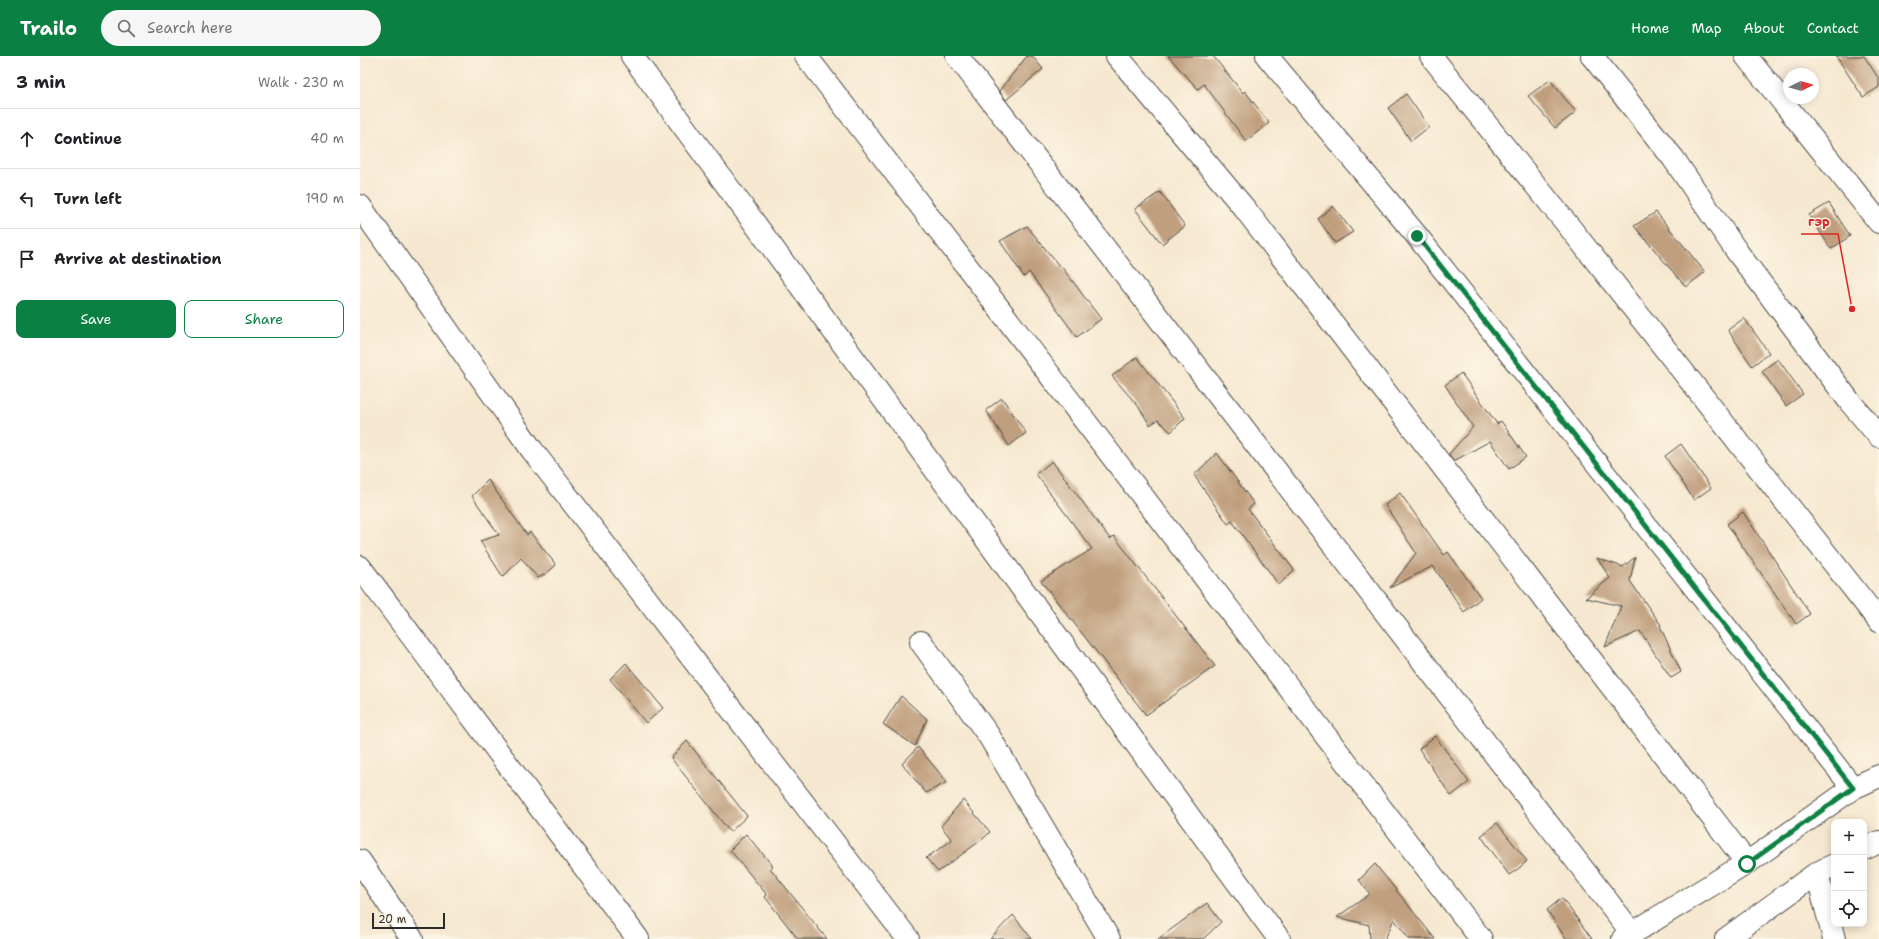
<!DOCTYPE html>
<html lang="en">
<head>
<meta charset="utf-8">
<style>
	body { margin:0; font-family:"Shantell Sans",sans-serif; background:#f6f6f6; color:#202124 }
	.controls { position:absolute; right:12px; bottom:12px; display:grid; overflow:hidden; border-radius:8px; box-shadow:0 2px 10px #0003 }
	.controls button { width:36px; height:36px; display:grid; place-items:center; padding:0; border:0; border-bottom:1px solid #e0e0e0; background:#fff; color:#202124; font:20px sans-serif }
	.compass { position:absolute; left:1423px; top:12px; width:36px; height:36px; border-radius:50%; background:#fff; box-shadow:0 2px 10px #0003; rotate:85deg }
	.scale { position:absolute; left:12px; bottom:10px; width:73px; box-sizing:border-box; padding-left:4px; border:2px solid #2b2b2b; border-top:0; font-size:11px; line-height:14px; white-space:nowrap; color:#2b2b2b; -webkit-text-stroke:3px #fcf5e5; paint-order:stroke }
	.stop { position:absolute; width:12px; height:12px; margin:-9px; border:3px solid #0b8043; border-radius:50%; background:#fff }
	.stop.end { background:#0b8043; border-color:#fff; box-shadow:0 1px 4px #0008 }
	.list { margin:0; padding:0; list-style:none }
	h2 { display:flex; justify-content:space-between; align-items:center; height:52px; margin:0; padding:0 16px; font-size:17px }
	h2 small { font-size:13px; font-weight:400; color:#757577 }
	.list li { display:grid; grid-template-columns:26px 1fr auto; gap:12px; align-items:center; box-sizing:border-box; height:60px; padding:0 16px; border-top:1px solid #e0e0e0 }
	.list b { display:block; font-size:15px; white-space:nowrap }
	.list em { font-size:13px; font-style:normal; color:#757577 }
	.actions { display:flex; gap:8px; padding:12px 16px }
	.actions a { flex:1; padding:9px 0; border:1px solid #0b8043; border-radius:8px; text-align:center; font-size:14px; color:#0b8043 }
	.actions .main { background:#0b8043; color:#fff }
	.icon { flex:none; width:22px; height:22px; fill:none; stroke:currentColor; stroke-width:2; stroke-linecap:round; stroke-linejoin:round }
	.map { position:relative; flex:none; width:1519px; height:883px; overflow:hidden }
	header { display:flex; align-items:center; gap:24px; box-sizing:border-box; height:56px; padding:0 20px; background:#0b8043; color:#fff }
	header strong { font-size:19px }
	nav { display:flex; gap:22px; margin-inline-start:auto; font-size:14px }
	.search { width:280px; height:36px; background:#f6f6f6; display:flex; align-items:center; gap:10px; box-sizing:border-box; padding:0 14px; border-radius:22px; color:#757577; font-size:15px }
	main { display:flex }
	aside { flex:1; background:#fff }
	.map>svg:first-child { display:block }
</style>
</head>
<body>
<header>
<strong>Trailo</strong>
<div class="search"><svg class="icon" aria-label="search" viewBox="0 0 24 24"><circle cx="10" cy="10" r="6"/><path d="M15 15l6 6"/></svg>Search here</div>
<nav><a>Home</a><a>Map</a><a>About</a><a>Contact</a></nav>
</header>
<main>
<aside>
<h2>3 min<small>Walk · 230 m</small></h2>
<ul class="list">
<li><svg class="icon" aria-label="ahead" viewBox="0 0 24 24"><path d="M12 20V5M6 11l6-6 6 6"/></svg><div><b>Continue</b></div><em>40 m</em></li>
<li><svg class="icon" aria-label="left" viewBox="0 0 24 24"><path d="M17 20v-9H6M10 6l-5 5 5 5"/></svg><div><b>Turn left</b></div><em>190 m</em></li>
<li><svg class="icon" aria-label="arrive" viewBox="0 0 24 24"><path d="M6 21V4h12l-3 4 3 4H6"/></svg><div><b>Arrive at destination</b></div></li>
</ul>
<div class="actions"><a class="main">Save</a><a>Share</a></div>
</aside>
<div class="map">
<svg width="1519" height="883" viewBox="0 0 1519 883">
	<rect width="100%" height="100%" fill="#fcf5e5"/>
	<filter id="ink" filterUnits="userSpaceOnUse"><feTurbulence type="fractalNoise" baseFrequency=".025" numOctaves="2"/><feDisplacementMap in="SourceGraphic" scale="8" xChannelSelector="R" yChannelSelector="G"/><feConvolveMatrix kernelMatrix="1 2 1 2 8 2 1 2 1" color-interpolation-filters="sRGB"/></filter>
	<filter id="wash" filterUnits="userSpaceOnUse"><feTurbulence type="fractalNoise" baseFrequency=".012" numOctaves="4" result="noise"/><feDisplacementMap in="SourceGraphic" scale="16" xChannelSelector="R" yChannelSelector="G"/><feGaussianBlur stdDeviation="0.9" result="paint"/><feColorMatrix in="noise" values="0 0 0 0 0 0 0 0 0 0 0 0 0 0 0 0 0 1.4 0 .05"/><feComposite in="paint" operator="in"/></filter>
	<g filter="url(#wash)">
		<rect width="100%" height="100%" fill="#f6e8d0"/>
		<g id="blocks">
			<!-- building -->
			<path fill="#c09f7e" d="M 667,0 L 672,0 L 683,13 L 646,44 L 639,35 Z
				M 808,0 L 853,0 L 883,37 L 885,35 L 909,67 L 886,85 L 844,28 L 838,33 Z
				M 1476,0 L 1504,0 L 1519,23 L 1519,31 L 1503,41 Z
				M 1190,24 L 1216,56 L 1195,72 L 1168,40 Z
				M 1046,38 L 1069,71 L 1051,85 L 1028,52 Z
				M 800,136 L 825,170 L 802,188 L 775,153 Z
				M 1469,147 L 1490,180 L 1471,193 L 1449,159 Z
				M 973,150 L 993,176 L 975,187 L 958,163 Z
				M 1296,156 L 1345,216 L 1326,231 L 1274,170 Z
				M 667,170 L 700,211 L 701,210 L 741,263 L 717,281 L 669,216 L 664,221 L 640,185 Z
				M 1384,262 L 1409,297 L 1392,310 L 1368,274 Z
				M 777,301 L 825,362 L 811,376 L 798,364 L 790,369 L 778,350 L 752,320 Z
				M 1418,303 L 1443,338 L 1426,350 L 1402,315 Z
				M 1101,317 L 1137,368 L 1141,365 L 1166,401 L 1149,413 L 1130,385 L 1094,405 L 1089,398 L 1113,371 L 1085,329 Z
				M 642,342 L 666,377 L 649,390 L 626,354 Z
				M 1321,388 L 1351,432 L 1334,444 L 1305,400 Z
				M 857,397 L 894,448 L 888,453 L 934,514 L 919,529 L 872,465 L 868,468 L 834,419 Z
				M 692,405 L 750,483 L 754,480 L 855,610 L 786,659 L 681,525 L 732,493 L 676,418 Z
				M 128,424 L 167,479 L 170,476 L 196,509 L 187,517 L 178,522 L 161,502 L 143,521 L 120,485 L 139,479 L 112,440 Z
				M 1040,437 L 1084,499 L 1088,496 L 1121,542 L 1104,556 L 1073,510 L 1030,532 L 1056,497 L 1025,449 Z
				M 1383,456 L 1450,558 L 1436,568 L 1367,468 Z
				M 1275,501 L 1270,525 L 1301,569 L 1300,570 L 1321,616 L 1311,622 L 1280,575 L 1245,591 L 1261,550 L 1226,542 L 1250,522 L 1237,502 L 1263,511 Z
				M 266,607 L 303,652 L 286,667 L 250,623 Z
				M 541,640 L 567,663 L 555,690 L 523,668 Z
				M 1075,680 L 1109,726 L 1091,740 L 1059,693 Z
				M 327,685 L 387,760 L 370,776 L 311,702 Z
				M 558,691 L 587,726 L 566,737 L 542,708 Z
				M 603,744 L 630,776 L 624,782 L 578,816 L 566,802 L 592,784 L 581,770 Z
				M 1137,767 L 1167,805 L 1158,813 L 1149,819 L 1121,780 Z
				M 386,778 L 413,810 L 410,812 L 467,883 L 438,883 L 405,841 L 407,839 L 370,794 Z
				M 1015,808 L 1041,840 L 1075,883 L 1049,883 L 1034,863 L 1025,883 L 1010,883 L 1009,869 L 977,861 L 1010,838 L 999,824 Z
				M 1202,842 L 1232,883 L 1206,883 L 1187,854 Z
				M 847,847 L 861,866 L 843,883 L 798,883 Z
				M 653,859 L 672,883 L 630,883 Z"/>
		</g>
	</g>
	<g filter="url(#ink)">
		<use href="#blocks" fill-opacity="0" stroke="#494744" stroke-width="1"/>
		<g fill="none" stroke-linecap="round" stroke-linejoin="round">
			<!-- minor casing -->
			<g stroke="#494744" stroke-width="24">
				<path id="minor" d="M 272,0 L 919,883
					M 446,0 L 1121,883
					M 597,0 L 1272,877
					M 757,0 L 885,153 L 1387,807
					M 907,0 L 1057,180 L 1493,732
					M 1071,0 L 1211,173 L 1519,565
					M 1232,0 L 1313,102 L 1378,197 L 1490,346 L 1519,380
					M 1386,0 L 1519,166
					M 0,150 L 172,394 L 548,883
					M 0,511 L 278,883
					M 561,586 L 629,680 L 749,883
					M 1504,793 L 1519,786
					M 0,805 L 52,883
					M 1457,817 L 1474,883
					M 1263,883 L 1387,807 L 1493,732 L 1519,720
					M 1366,883 L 1457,817 L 1474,809"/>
			</g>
			<!-- minor -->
			<use href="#minor" stroke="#fff" stroke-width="22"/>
		</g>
	</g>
	<g fill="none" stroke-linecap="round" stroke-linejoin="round" filter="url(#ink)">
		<!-- route -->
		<path stroke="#0b8043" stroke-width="5" d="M 1057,180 L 1493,732 L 1387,808"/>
	</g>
	<!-- callouts -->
	<path fill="none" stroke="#d62828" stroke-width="1.5" d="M1492 253L1478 178H1441"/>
	<circle fill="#d62828" stroke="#fcf5e5" stroke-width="1.5" cx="1492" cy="253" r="4"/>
	<g font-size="13" text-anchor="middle" font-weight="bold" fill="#d62828" stroke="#fcf5e5" stroke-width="3" stroke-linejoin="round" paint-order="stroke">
		<text x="1459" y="170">гэр</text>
	</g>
</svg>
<div class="controls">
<button>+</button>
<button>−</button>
<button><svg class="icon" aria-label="locate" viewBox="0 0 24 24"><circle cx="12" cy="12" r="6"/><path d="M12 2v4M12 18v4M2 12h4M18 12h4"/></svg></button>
</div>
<svg class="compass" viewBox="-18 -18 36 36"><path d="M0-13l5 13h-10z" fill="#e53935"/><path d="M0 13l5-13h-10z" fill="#757577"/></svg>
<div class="scale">20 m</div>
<div class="stop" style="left:1387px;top:808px"></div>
<div class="stop end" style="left:1057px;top:180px"></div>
</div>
</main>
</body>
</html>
